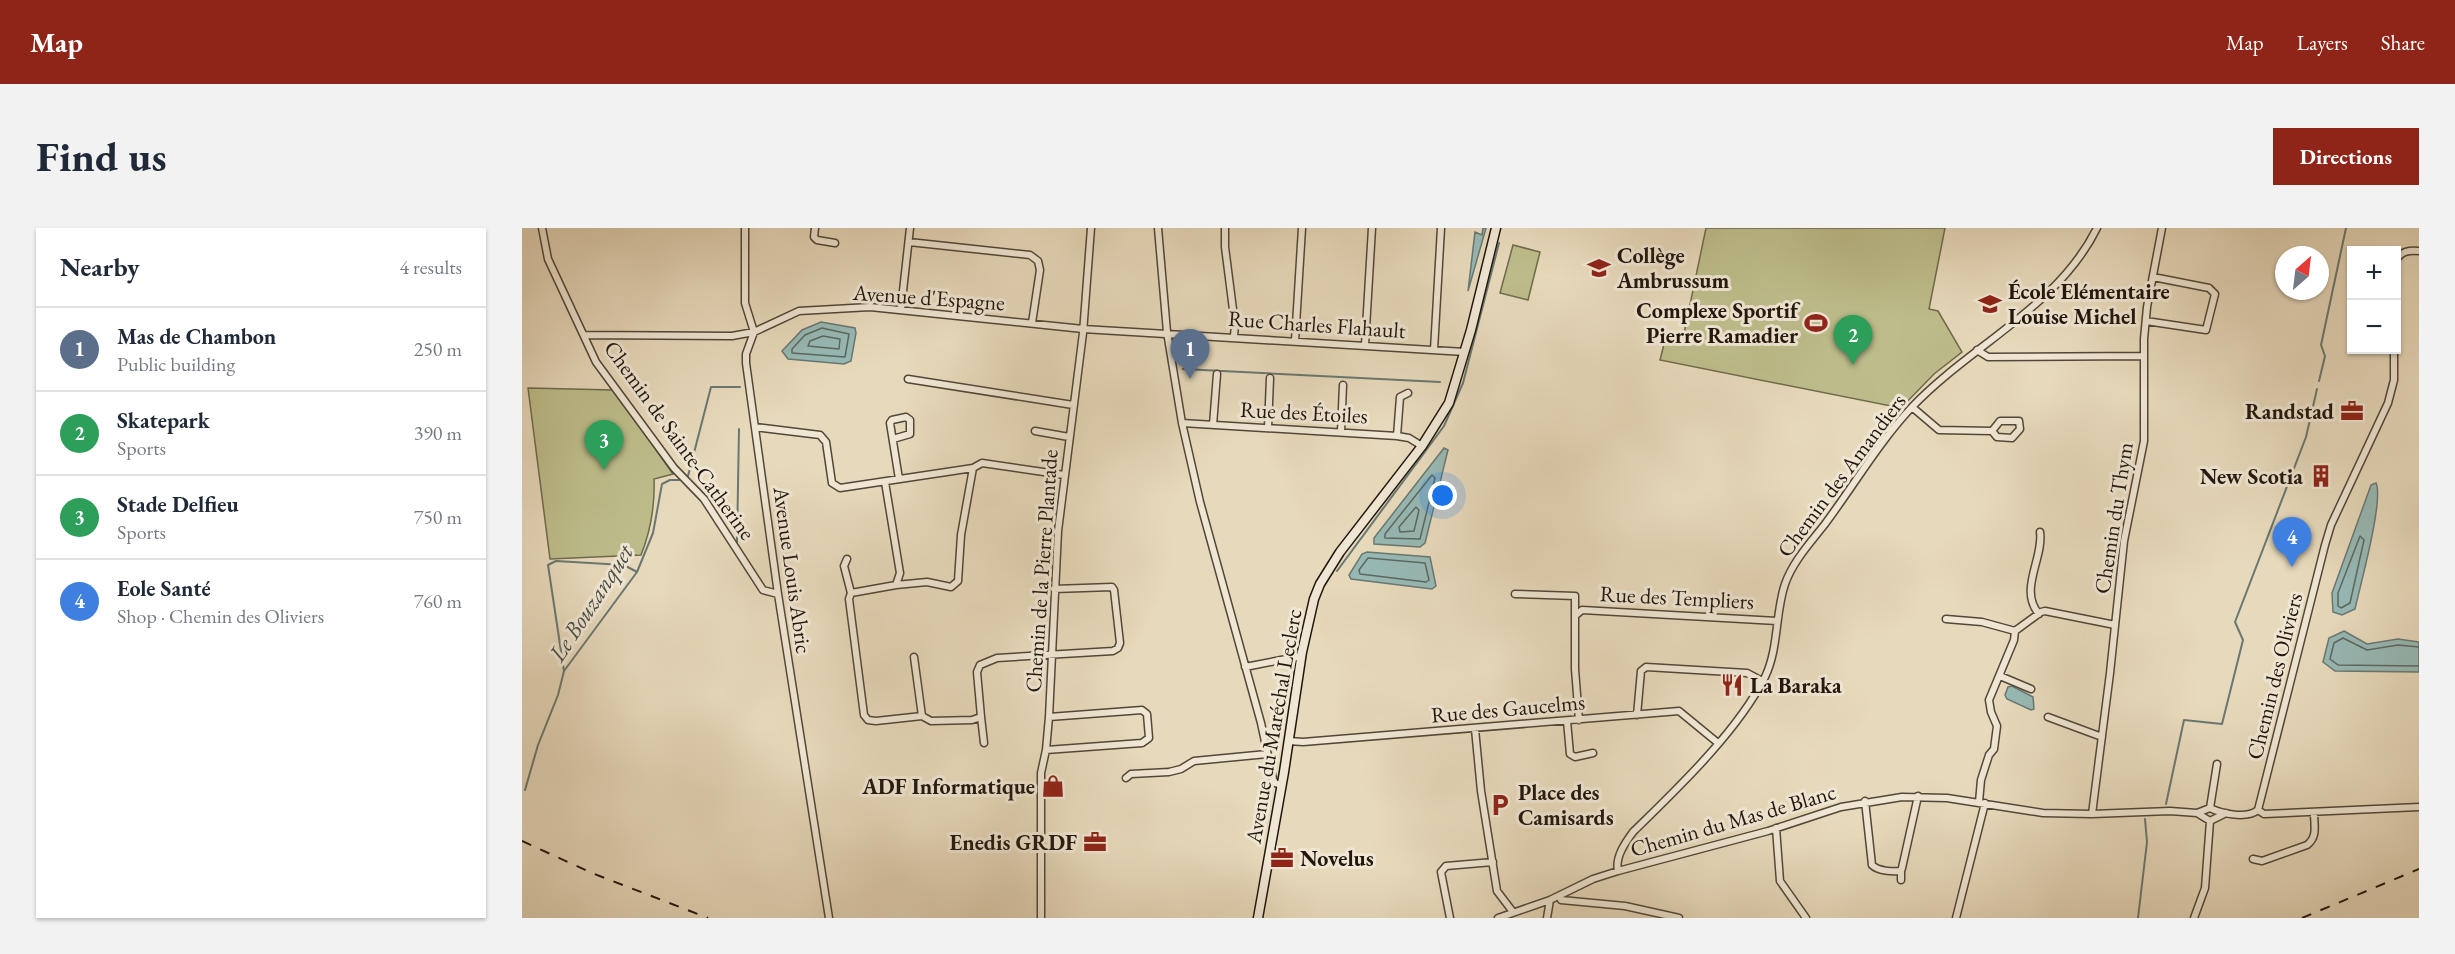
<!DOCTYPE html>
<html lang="en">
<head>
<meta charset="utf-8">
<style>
	body { margin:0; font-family:"EB Garamond",serif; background:#f2f2f3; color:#1f2937 }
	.controls { position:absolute; right:18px; top:18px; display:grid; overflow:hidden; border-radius:0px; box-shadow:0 2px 4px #0004 }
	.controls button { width:54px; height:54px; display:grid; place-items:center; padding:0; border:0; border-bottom:2px solid #e0e1e3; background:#fff; color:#1f2937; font:30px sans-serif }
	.compass { position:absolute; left:1753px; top:18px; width:54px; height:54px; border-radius:50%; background:#fff; box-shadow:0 2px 4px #0004; rotate:28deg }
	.you { position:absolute; left:921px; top:268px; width:21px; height:21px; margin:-15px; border:4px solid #fff; border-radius:50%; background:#1a73e8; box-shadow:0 0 0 9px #1a73e833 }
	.badge { display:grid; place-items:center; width:39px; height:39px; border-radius:50%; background:#8f2418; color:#fff; font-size:20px; font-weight:700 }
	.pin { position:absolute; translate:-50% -50px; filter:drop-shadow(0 2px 3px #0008) }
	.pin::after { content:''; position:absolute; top:32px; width:21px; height:18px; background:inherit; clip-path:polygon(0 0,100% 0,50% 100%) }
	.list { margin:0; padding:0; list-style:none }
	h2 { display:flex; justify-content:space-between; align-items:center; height:78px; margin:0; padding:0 24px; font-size:26px }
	h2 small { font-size:20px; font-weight:400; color:#747a83 }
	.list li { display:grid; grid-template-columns:39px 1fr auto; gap:18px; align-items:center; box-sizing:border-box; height:84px; padding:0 24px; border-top:2px solid #e0e1e3 }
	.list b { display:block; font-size:22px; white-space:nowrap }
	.list p { margin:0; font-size:20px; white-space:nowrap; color:#747a83 }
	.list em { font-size:20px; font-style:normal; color:#747a83 }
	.map { position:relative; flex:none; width:1897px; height:690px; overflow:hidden; border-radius:0px }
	header { display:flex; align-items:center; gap:36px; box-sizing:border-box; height:84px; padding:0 30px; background:#8f2418; color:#fff }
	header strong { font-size:28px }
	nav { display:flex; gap:33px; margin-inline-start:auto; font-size:21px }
	.intro { display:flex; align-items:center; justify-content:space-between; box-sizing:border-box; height:144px; padding:0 36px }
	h1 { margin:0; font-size:42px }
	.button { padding:15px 27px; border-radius:0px; background:#8f2418; color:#fff; font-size:21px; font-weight:700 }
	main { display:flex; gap:36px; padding:0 36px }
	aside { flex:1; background:#fff; border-radius:0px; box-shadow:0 2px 4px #0004 }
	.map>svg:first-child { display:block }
</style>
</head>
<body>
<header>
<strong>Map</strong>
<nav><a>Map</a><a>Layers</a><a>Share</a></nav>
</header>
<div class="intro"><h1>Find us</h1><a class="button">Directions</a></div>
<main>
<aside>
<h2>Nearby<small>4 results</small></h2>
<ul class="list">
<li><span class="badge" style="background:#5c6f8a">1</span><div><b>Mas de Chambon</b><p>Public building</p></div><em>250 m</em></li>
<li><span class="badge" style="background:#2e9e5b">2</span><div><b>Skatepark</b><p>Sports</p></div><em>390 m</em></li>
<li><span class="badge" style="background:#2e9e5b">3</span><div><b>Stade Delfieu</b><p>Sports</p></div><em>750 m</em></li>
<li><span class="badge" style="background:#3f7fe0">4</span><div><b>Eole Santé</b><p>Shop · Chemin des Oliviers</p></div><em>760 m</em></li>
</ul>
</aside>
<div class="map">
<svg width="1897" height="690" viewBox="0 0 1897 690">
	<rect width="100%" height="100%" fill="#e7d9bb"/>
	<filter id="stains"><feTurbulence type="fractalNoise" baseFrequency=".00333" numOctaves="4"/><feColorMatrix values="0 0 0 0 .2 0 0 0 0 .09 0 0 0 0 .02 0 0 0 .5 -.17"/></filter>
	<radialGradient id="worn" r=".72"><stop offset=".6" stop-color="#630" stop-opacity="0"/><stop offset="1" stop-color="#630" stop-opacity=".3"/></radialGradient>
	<!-- green -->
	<path fill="#bdbd8b" stroke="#6f6a4c" stroke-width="1.5" d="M 1184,0 L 1423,0 L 1407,81 L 1416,83 L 1440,124 L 1412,146 L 1379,180 L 1138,132 L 1144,108 L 1161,110 Z
		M 991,17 L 1018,24 L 1006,72 L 978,65 Z
		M 6,160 L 92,162 L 151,246 L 132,251 C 133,278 129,302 119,327 L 28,331 Z"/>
	<!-- water -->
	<path fill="#97b9b5" stroke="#687872" stroke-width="1.5" d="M 961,0 L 964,0 L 946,63 L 953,4 L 960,7 Z
		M 299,94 L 333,100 L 334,105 L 329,133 L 322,136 L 266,131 L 260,123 L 280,102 Z
		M 922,220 L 926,222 L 903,315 L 898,319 L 852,316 L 852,310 Z
		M 1854,255 C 1862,272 1838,358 1833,381 L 1820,387 L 1811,384 L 1810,365 L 1849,257 Z
		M 845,324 L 908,329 L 914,358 L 910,361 L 829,351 L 827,347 L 840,326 Z
		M 1822,403 L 1845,416 L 1876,411 L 1897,414 L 1897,444 L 1813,443 L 1801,434 L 1807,410 Z
		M 1490,458 L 1511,469 L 1512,481 L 1509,482 L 1485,471 L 1483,467 L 1486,459 Z"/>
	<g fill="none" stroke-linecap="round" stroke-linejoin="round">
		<!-- shore -->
		<path stroke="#5c6861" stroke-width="1.5" d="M 300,100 L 327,106 L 323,129 L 270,125 L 270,121 L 283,107 Z
			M 301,108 L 318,111 L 317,121 L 286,118 L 288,113 Z
			M 910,247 L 913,250 L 898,311 L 863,310 L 863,306 Z
			M 894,279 L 897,282 L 892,303 L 878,304 L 877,299 Z
			M 1838,308 L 1842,312 L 1828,375 L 1819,380 L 1816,378 L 1816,365 Z
			M 846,330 L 903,335 L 907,352 L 904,354 L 838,346 L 837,342 Z
			M 1897,419 L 1876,417 L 1845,422 L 1821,410 L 1812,415 L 1808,431 L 1816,437 L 1897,438"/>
		<!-- stream -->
		<path stroke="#687872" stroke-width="2" d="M 661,141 L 918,154
			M 1797,153 L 1803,128 L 1799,117 L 1824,0
			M 166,248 L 189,159 L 218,159
			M 215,314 L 217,201
			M 815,343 L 922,198 L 941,155 L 977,15
			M 42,443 L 26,337 L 34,333 L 102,337 L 115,344
			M 3,562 L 16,517 L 36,467 L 42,443 L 115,344 L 131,305 L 140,256 L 148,252 L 158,252
			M 1644,576 L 1662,492 L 1700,496 L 1721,412 L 1713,394 L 1784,209 L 1795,161
			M 1616,690 L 1625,614 L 1623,591"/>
		<!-- street casing -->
		<g stroke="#524738" stroke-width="9">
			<path id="street" d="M 20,0 L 26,31 L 74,134 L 152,240 L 182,271 L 241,362 L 256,366
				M 223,0 L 223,75 L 232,104 L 224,126 L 224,135 L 256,366 L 307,690
				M 293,0 L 292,9 L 295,12 L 313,15
				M 636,0 L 645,104 L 660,195 L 678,274 L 739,495 L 751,551 L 753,555 L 759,557
				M 703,0 L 703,19 L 713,97 L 712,108
				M 387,14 L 508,27 L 516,33 L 518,42 L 510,95
				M 1874,32 C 1880,23 1887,22 1897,23
				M 379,81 L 388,0
				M 1624,93 L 1684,102 L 1693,66 L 1687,60 L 1631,49
				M 63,107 L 210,108 L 232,104 L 277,83 L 348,79 L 561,101 L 943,124
				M 773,113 L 780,0
				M 843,117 L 850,0
				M 912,122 L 919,0
				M 1455,122 L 1466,129 L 1621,128
				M 386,151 L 551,177
				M 1390,179 L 1417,202 L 1470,203 L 1478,193 L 1497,193 L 1498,201 L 1490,210 L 1475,209 L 1470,203
				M 660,195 L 875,208 L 887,210 L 900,218
				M 691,197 L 695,146
				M 233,199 L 298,207 L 304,214 L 310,255 L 318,260 L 451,240
				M 746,200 L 748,150
				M 513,203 L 547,209
				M 819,204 L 821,157
				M 875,208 L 878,169 L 886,165
				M 371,211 L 388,206 L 388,192 L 384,189 L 370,192 L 368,195 L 377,251
				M 363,254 L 378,345 L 374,357 L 329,365 L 327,371 L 342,487 L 346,492 L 354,493 L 400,488 L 409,493 L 450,492 L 459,489 L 455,444 L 458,437 L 475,430 L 591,423 L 596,420 L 598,415 L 592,362 L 590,359 L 532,361
				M 325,331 L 322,338 L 329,365
				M 374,357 L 405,354 L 429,359 L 436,353 L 439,307 L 451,240 L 460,235 L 542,247
				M 993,366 L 1053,368 L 1053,441 L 1057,492
				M 1517,386 C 1496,362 1522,330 1518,304
				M 1054,387 L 1060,382 L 1255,393
				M 1424,391 L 1460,394 L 1493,403 L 1519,384 L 1523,383 L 1593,397
				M 392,429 L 400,488
				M 723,439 L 780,428
				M 1478,448 L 1509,461
				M 1115,487 L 1119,443 L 1124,439 L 1225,445 L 1240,453
				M 459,489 L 462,515
				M 1526,489 L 1580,509
				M 1045,493 L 1048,526 L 1053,529 L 1071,525
				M 953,501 L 959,563 L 975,663 L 991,684
				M 767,513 L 781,514 L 1157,483 L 1196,515
				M 524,522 L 620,515 L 627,510 L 625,486 L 620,482 L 527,489
				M 604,550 L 609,546 L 647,544 L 659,541 L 672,533 L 745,526
				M 1343,573 L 1350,637 C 1356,643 1370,644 1379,643 L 1380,640 L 1396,568
				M 1457,574 L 1459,552 L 1467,527 L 1472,521 L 1475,498 L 1469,484 L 1467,472 L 1492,412 L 1493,403
				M 1688,580 L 1695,536
				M 1736,582 L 1803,317 L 1809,297 L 1866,175 L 1872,152 L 1872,122
				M 1736,582 L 1742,586 L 1897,579
				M 1675,585 L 1688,580 C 1700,586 1725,591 1736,582
				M 1570,586 L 1588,445 L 1602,313 L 1622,213 L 1622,111 L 1625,79 L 1640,0
				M 1254,600 L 1258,653 L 1284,690
				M 1731,631 L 1740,633 L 1785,617 C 1796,609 1792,597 1792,585
				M 1096,643 C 1093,629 1103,615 1111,604 C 1156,560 1215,504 1243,449 C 1257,420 1253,385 1263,356 C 1271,333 1289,314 1303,296 C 1332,257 1357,214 1390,179 C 1449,117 1536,79 1575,0
				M 1379,643 L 1379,652
				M 1037,668 L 1039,672 L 1103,678 L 1157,690
				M 519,690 L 519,545 L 524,522 L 527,489 L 536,303 L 561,105 L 569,0
				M 928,690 L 919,644 L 924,638 L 971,634
				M 976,690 L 1028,672 L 1071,651 L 1096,643 L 1246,603 L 1319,579 L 1380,569 L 1425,570 L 1521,585 L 1570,586 L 1648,583 L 1675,585 L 1688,593 L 1704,585
				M 1025,690 L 1028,672
				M 1434,690 L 1463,575
				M 1672,690 L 1683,660 L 1688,593"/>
		</g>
		<!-- secondary casing -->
		<g stroke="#21160d" stroke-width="11">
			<path id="secondary" d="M 736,690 L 762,544 L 780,424 L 792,371 L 798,356 L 818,324 L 900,218 L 927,175 L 949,102 L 974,0"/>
		</g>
		<!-- street -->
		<use href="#street" stroke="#efe6d3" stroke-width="6"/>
		<!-- secondary -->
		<use href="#secondary" stroke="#efe6d3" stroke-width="8"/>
		<!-- rail -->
		<path stroke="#21160d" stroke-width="2" stroke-dasharray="10 10" stroke-linecap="butt" d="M 0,613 L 70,645 L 186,690
			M 1780,690 L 1897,641"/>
	</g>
	<!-- icons -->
	<defs>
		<g id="school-bare" transform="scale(1.8)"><path d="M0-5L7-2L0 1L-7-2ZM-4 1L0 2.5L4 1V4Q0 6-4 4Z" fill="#8f2418" stroke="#efe6d3" stroke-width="2.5" paint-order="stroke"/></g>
		<g id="stadium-bare" transform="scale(1.8)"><path d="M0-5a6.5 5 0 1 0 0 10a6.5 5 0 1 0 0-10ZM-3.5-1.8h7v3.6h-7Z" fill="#8f2418" stroke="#efe6d3" stroke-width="2.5" paint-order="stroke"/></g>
		<g id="office-bare" transform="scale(1.8)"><path d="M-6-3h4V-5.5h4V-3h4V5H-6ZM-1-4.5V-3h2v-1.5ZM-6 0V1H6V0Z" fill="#8f2418" stroke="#efe6d3" stroke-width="2.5" paint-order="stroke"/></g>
		<g id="building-bare" transform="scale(1.8)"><path d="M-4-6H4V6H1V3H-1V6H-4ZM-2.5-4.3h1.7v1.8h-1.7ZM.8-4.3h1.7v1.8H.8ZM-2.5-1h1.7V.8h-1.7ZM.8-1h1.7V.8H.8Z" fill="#8f2418" stroke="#efe6d3" stroke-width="2.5" paint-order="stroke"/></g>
		<g id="restaurant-bare" transform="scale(1.8)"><path d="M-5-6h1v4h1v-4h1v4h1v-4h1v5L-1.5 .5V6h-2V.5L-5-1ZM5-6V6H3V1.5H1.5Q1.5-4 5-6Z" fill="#8f2418" stroke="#efe6d3" stroke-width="2.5" paint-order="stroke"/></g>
		<g id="shop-bare" transform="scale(1.8)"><path d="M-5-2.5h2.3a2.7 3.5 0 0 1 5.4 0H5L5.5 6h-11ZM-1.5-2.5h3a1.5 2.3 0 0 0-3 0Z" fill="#8f2418" stroke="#efe6d3" stroke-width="2.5" paint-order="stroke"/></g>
		<g id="parking-bare" transform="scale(1.8)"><path d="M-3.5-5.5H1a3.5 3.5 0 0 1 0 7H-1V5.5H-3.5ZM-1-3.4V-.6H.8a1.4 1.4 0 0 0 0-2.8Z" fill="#8f2418" stroke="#efe6d3" stroke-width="2.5" paint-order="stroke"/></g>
	</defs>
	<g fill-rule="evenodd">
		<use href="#school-bare" x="1077" y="40"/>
		<use href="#school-bare" x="1468" y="76"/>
		<use href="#stadium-bare" x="1294" y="95"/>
		<use href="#office-bare" x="1830" y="183"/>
		<use href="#building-bare" x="1799" y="248"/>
		<use href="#restaurant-bare" x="1210" y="457"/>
		<use href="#shop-bare" x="531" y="558"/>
		<use href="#parking-bare" x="978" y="577"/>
		<use href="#office-bare" x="573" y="614"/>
		<use href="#office-bare" x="760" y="630"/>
	</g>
	<g text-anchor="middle" stroke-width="6" stroke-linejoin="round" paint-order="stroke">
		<!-- poi labels -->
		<g font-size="22" font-weight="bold" fill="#21160d" stroke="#efe6d3" text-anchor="start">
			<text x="1095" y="35">Collège<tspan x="1095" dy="25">Ambrussum</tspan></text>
			<text x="1486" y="71">École Elémentaire<tspan x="1486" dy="25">Louise Michel</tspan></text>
			<text x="1276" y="90" text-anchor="end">Complexe Sportif<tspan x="1276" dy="25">Pierre Ramadier</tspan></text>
			<text x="1812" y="191" text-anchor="end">Randstad</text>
			<text x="1781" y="256" text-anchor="end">New Scotia</text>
			<text x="1228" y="465">La Baraka</text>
			<text x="513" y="566" text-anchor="end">ADF Informatique</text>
			<text x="996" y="572">Place des<tspan x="996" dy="25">Camisards</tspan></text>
			<text x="555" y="622" text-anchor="end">Enedis GRDF</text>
			<text x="778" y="638">Novelus</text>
		</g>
		<!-- street labels -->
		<g font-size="22" fill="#21160d" stroke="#efe6d3">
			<text transform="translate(407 69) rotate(4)" y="8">Avenue d'Espagne</text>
			<text transform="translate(795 96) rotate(4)" y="8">Rue Charles Flahault</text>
			<text transform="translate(782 184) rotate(3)" y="8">Rue des Étoiles</text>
			<text transform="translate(158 212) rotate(54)" y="8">Chemin de Sainte-Catherine</text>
			<text transform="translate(1319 247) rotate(-53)" y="8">Chemin des Amandiers</text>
			<text transform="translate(1591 290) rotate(-81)" y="8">Chemin du Thym</text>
			<text transform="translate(271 342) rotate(82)" y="8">Avenue Louis Abric</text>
			<text transform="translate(519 343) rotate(-86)" y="8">Chemin de la Pierre Plantade</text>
			<text transform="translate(1155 369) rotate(3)" y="8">Rue des Templiers</text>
			<text transform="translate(1752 448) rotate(-76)" y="8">Chemin des Oliviers</text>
			<text transform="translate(986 480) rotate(-5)" y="8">Rue des Gaucelms</text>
			<text transform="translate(751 498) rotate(-80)" y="8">Avenue du Maréchal Leclerc</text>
			<text transform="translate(1211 592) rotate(-16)" y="8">Chemin du Mas de Blanc</text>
		</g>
		<!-- water labels -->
		<g font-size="24" font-style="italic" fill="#4a4f48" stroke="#efe6d3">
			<text transform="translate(69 375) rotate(-57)" y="8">Le Bouzanquet</text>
		</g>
	</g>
	<rect width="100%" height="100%" filter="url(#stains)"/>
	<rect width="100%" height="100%" fill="url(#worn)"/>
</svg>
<div class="controls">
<button>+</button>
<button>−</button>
</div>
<svg class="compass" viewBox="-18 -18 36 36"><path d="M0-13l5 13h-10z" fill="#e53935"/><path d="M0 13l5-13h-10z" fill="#747a83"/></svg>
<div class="you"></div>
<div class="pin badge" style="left:668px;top:151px;background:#5c6f8a">1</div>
<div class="pin badge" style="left:1331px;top:137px;background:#2e9e5b">2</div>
<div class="pin badge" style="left:82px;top:242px;background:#2e9e5b">3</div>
<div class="pin badge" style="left:1770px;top:339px;background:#3f7fe0">4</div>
</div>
</main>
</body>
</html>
